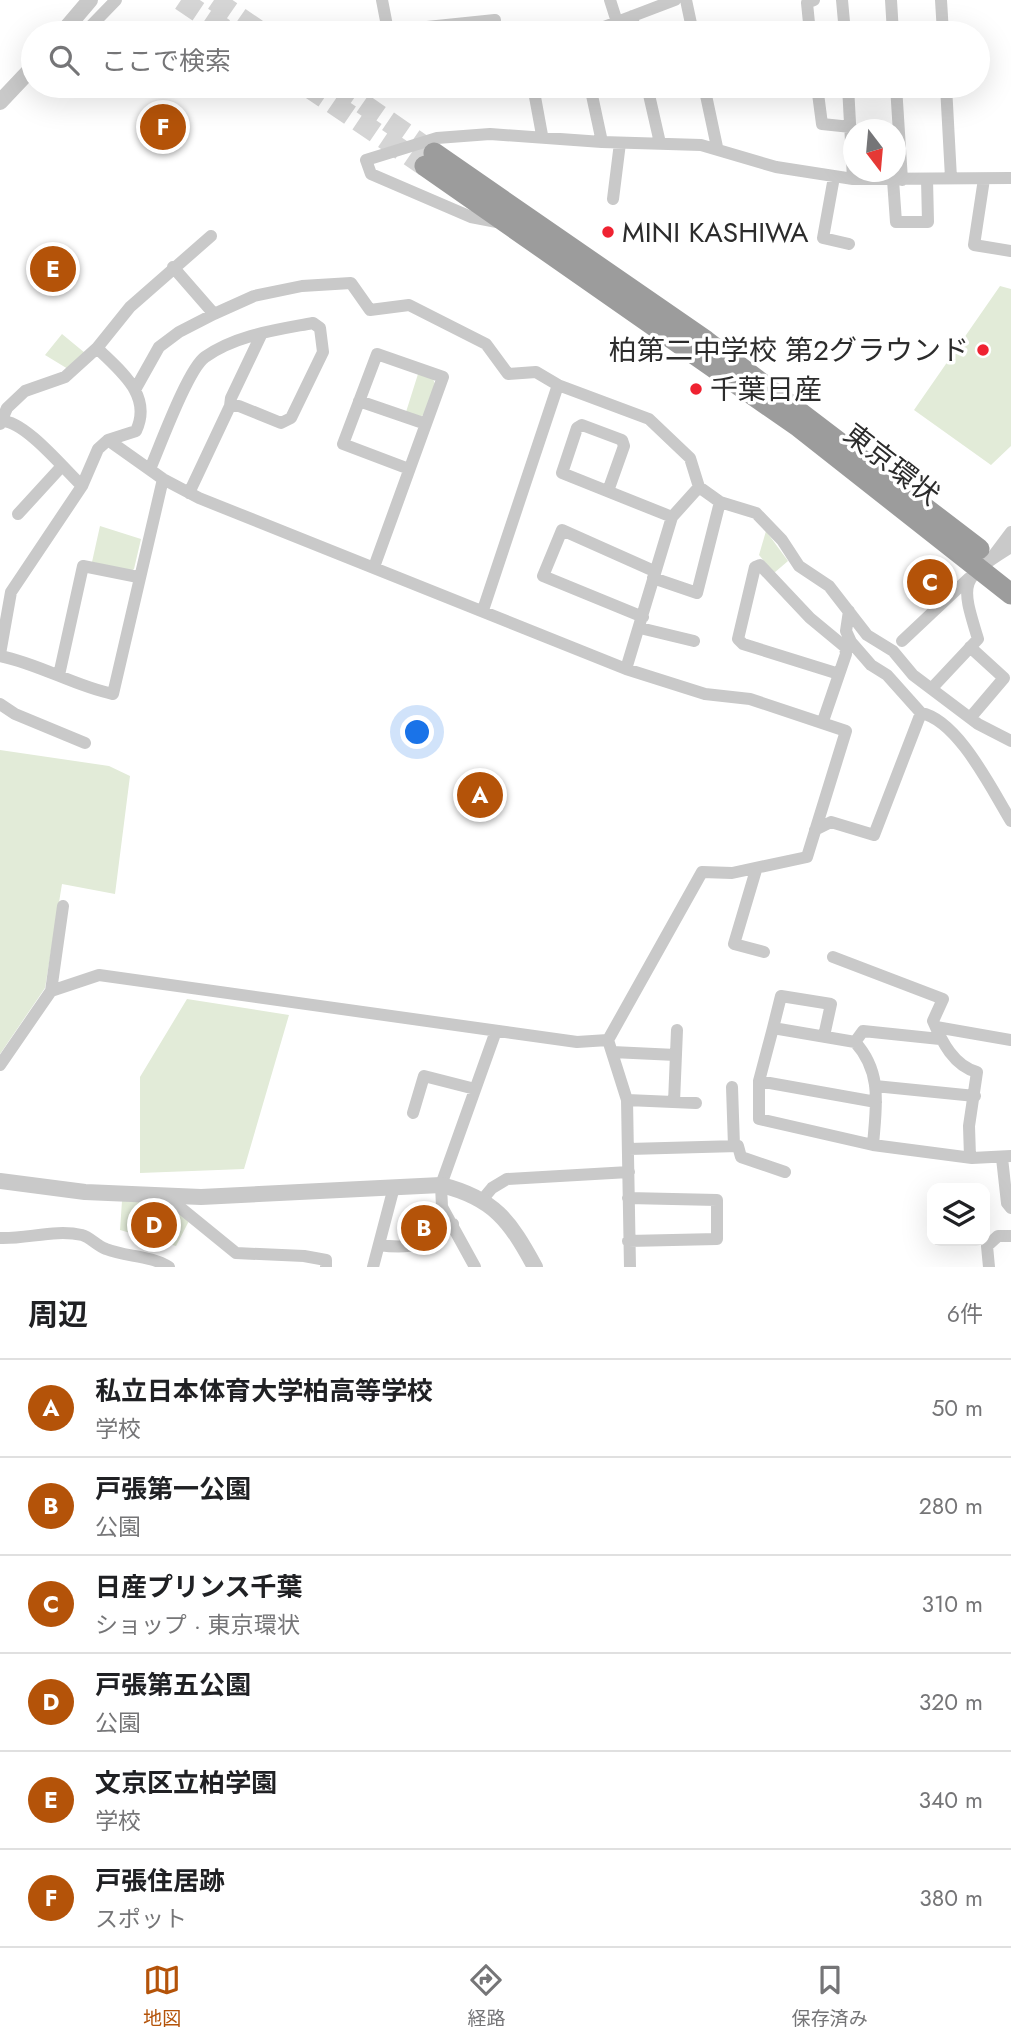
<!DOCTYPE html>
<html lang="ja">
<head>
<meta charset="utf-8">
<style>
	body { margin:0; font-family:Jost,"Noto Sans JP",sans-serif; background:#f2f2f2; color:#202124 }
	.controls { position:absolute; right:21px; bottom:21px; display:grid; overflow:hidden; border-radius:14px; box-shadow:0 7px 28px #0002 }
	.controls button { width:63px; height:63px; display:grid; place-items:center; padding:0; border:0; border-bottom:2px solid #e0e0e0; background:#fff; color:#202124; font:35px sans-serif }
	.compass { position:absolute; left:843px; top:119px; width:63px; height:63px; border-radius:50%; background:#fff; box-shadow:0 7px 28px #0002; rotate:164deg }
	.you { position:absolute; left:418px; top:733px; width:24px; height:24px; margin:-18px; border:5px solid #fff; border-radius:50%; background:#1a73e8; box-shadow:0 0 0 10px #1a73e833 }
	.badge { display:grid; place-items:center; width:46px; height:46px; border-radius:50%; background:#b45309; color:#fff; font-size:23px; font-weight:700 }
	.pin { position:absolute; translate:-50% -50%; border:4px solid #fff; box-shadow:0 2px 7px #0006 }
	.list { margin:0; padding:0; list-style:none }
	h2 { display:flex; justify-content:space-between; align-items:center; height:91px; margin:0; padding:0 28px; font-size:30px }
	h2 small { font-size:23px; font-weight:400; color:#757577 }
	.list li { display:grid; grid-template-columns:46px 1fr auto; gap:21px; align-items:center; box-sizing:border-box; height:98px; padding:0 28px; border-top:2px solid #e0e0e0 }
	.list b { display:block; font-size:26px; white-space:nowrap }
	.list p { margin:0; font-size:23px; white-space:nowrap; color:#757577 }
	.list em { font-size:23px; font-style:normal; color:#757577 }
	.icon { flex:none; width:38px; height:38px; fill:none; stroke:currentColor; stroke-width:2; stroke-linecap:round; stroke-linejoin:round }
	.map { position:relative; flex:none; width:1011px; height:1267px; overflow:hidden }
	.search { position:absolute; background:#fff; box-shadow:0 7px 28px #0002; left:21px; right:21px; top:21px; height:77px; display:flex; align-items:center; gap:18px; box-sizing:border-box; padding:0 24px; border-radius:38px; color:#757577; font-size:26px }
	.sheet { height:679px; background:#fff }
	nav { display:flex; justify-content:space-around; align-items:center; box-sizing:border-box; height:98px; border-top:2px solid #e0e0e0; background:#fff; font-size:19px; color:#757577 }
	nav a { display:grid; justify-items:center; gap:4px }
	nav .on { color:#b45309 }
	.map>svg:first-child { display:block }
</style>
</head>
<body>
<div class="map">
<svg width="1011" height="1267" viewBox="0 0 1011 1267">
	<rect width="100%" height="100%" fill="#fff"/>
	<!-- green -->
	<path fill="#e2ebd8" d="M 1000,286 L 1011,289 L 1011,446 L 991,465 L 914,410 Z
		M 62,334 L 85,353 L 68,369 L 45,355 Z
		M 418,374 L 433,379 L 435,384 L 424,415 L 419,417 L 406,412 Z
		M 100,526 L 141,539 L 134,569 L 131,571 L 92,562 Z
		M 766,531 L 788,561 L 774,573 L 759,555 Z
		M 0,750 L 109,766 L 130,776 L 115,894 L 62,884 L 45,988 L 0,1054 Z
		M 187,999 L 289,1015 L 244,1169 L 140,1173 L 140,1077 Z
		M 122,1201 L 163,1202 L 189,1221 L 176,1246 L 120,1230 Z
		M 438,1205 L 445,1219 L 422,1238 L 412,1241 L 416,1212 Z"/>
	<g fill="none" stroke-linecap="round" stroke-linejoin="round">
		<!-- trunk-tunnel -->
		<path stroke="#d5d5d5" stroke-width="21" stroke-dasharray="21 10" stroke-linecap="butt" d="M 181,0 L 230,33
			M 214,0 L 262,33
			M 307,86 L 425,166
			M 337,86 L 434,153"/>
		<!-- minor -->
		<path stroke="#c9c9c9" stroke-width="12" d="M 382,0 L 388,31 L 495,20
			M 610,0 L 617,22
			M 686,0 L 693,33
			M 842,0 L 845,33
			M 891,0 L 893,33
			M 941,0 L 943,33
			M 632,16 L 636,33
			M 84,33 L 116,0
			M 588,33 L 675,0
			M 810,33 L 807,3 L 814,0
			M 533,86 L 542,135
			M 590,86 L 602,142
			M 647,86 L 660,143
			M 704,86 L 717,147
			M 817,86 L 822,124 L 851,127
			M 848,86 L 853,179
			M 896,86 L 902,180
			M 946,86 L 951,178
			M 834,177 L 823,238 L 849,244
			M 984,179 L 974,245 L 1011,251
			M 893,180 L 896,222 L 928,222 L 927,179
			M 613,199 L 620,143
			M 497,222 L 471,217 L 371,174 L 366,160 L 437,138 L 490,134 L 602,142 L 701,145 L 776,167 L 853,179 L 1011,178
			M 173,267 L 214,314
			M 97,348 C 120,371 153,395 136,431 L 108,440 L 163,479 L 199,498 L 626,669 L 705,694 L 750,699 L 846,731 L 807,857 L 732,873 L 702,872 L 608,1040 L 627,1100 L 630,1267
			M 136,388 L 159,347 L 179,332 L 214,314 L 254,296 L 302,286 L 351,283 L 370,310 L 409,305 L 486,344 L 508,374 L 536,372 L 558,385 L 649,419 L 690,458 L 699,487 L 720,502 L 756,513 L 782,540 L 799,566 L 829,586 L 867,635 L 893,651 L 913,675 L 978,724 L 1011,741
			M 359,401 L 426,424
			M 230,406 L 231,398 L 262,333
			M 2,421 C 25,421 64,469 82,486
			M 0,424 L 7,408 L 25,391 L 65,377 L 97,348 L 130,307 L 211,236
			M 150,469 C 160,446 188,369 205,357 C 236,335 276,330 313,323 L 320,328 L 323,352 L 291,418 L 281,423 L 239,406 L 230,406 L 189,493
			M 608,491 L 624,446 L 622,440 L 582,425 L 577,428 L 562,473 L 672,517
			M 18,514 L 62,466
			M 993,556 L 1011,532
			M 374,567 L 443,377 L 377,354 L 343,444 L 409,469
			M 653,578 L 697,593 L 720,502
			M 483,610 L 558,385
			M 849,611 L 846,631 L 851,642 L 871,665 L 887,675 L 921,713
			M 643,617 L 543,576 L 562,530 L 654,571
			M 640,628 L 694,641
			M 902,641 L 969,578
			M 0,654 L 11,592 L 82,486 L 98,449 L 108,440
			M 0,656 C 40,664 74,686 113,694 L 163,479
			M 626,669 L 672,517 L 699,487
			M 59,675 L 83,566 L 138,577
			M 932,688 L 978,639 C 960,581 960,579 1011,547
			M 0,704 L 15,714 L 85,743
			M 970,718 L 1004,678 L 970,647
			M 823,721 L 846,654 L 845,647 L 810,618 L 760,565 L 755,567 L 738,639 L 743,644 L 839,674
			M 815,830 L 831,822 L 874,835 L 921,713 C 958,720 992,790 1011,821
			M 756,870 L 734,944 L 764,952
			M 833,957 L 943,999 L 933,1021 C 942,1042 954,1066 977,1072 L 969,1126 L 970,1157
			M 51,991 L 63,906
			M 936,1027 L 1011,1040
			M 824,1036 L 831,1004 L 781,996 L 773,1028 L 855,1042 C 883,1073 876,1106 873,1145 L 972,1158 L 1011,1156
			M 855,1042 L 863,1031 L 940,1039
			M 612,1052 L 676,1055
			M 0,1065 L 51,991 L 99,975 L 577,1042 L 608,1040
			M 759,1081 L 773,1028
			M 875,1086 L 975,1096
			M 732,1087 L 734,1146
			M 627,1100 L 696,1103
			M 674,1102 L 677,1030
			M 413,1113 L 424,1076 L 475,1089
			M 873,1145 L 759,1119 L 759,1081 L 876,1102
			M 629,1149 L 738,1146 L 741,1157 L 785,1172
			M 1002,1158 L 1007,1203 L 1011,1208
			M 166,1196 L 236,1253 L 304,1256 L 326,1260 L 326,1267
			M 482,1200 L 492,1188 L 507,1179 L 629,1172
			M 0,1238 C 27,1239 55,1229 82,1235 C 90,1237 97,1246 106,1249 C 126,1257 150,1255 169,1267
			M 628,1241 L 717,1239 L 717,1200 L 628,1198
			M 379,1245 C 414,1250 424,1244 453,1224
			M 373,1267 L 394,1187
			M 475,1267 L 442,1207 L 441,1185 L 496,1031
			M 989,1267 L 987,1246 L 998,1236 L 1011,1236"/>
		<!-- tertiary -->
		<path stroke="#c9c9c9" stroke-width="16" d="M 62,33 L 90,0
			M 0,102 L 33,67
			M 0,1181 L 85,1192 L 201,1197 L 441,1185 C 494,1198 510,1221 535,1267"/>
		<!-- trunk -->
		<path stroke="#9c9c9c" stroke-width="21" d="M 434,153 L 706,341 L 979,549
			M 425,166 L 799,427 L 1011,594"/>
	</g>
	<!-- markers -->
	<g fill="#ef2231" stroke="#fff" stroke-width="2.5">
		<circle cx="608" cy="232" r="7"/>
		<circle cx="983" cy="350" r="7"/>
		<circle cx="696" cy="389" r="7"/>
	</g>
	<g text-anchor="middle" stroke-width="7" stroke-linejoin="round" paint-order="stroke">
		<!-- poi labels -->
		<g font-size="28" fill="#2c2c2c" stroke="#fff" text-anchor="start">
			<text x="622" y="242">MINI KASHIWA</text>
			<text x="969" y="360" text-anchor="end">柏第二中学校 第2グラウンド</text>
			<text x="710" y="399">千葉日産</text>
		</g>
		<!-- street labels -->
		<g font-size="28" fill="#2c2c2c" stroke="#fff">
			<text transform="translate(892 464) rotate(38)" y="10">東京環状</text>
		</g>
	</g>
</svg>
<div class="controls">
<button><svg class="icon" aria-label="layers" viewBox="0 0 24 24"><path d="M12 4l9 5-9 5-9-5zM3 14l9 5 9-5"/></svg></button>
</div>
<svg class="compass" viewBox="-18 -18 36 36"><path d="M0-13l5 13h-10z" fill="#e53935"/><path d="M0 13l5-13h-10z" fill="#757577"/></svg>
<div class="you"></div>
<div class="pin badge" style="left:480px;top:795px">A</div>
<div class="pin badge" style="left:424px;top:1228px">B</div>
<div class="pin badge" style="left:930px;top:582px">C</div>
<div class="pin badge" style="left:154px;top:1225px">D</div>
<div class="pin badge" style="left:53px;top:269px">E</div>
<div class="pin badge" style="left:163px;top:127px">F</div>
<div class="search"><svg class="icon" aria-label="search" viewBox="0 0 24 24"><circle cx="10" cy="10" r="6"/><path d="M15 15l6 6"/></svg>ここで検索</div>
</div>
<section class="sheet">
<h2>周辺<small>6件</small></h2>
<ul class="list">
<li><span class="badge">A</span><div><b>私立日本体育大学柏高等学校</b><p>学校</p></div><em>50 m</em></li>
<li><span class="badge">B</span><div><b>戸張第一公園</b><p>公園</p></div><em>280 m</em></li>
<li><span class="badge">C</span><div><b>日産プリンス千葉</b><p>ショップ · 東京環状</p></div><em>310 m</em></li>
<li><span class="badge">D</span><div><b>戸張第五公園</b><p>公園</p></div><em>320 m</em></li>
<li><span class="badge">E</span><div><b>文京区立柏学園</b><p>学校</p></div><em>340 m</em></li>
<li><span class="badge">F</span><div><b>戸張住居跡</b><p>スポット</p></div><em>380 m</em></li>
</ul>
</section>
<nav>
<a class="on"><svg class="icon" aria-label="map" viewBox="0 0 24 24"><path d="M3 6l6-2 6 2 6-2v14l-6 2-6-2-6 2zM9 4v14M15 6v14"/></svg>地図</a>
<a><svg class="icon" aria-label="directions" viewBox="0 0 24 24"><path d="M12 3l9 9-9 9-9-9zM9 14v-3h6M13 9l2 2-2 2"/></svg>経路</a>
<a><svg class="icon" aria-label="saved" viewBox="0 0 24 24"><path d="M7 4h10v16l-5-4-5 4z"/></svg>保存済み</a>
</nav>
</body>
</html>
